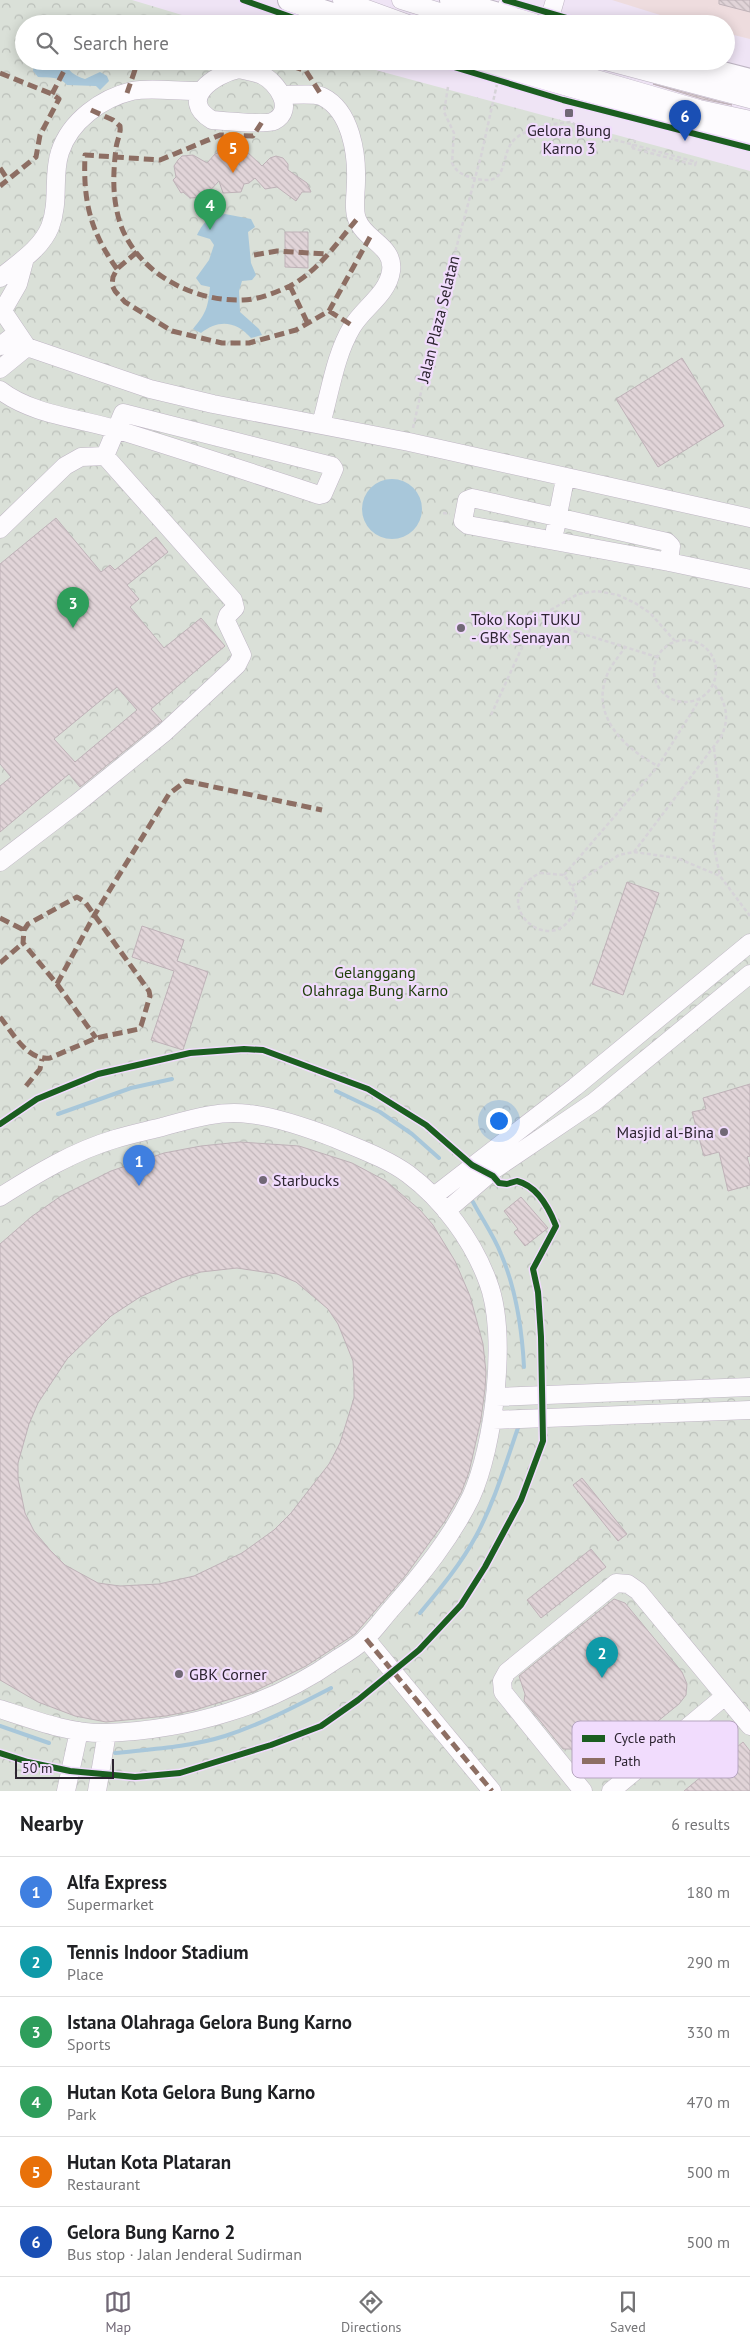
<!DOCTYPE html>
<html lang="en">
<head>
<meta charset="utf-8">
<style>
	body { margin:0; font-family:"PT Sans",sans-serif; background:#f2f2f2; color:#202124 }
	.scale { position:absolute; left:15px; bottom:12px; width:99px; box-sizing:border-box; padding-left:5px; border:2px solid #2d2531; border-top:0; font-size:14px; line-height:18px; white-space:nowrap; color:#2d2531; -webkit-text-stroke:4px #f1dcfd; paint-order:stroke }
	.you { position:absolute; left:498px; top:1120px; width:18px; height:18px; margin:-12px; border:4px solid #fff; border-radius:50%; background:#1a73e8; box-shadow:0 0 0 8px #1a73e833 }
	.badge { display:grid; place-items:center; width:32px; height:32px; border-radius:50%; background:#716876; color:#fff; font-size:16px; font-weight:700 }
	.pin { position:absolute; translate:-50% -41px; filter:drop-shadow(0 1px 2px #0008) }
	.pin::after { content:''; position:absolute; top:26px; width:18px; height:15px; background:inherit; clip-path:polygon(0 0,100% 0,50% 100%) }
	.list { margin:0; padding:0; list-style:none }
	h2 { display:flex; justify-content:space-between; align-items:center; height:65px; margin:0; padding:0 20px; font-size:21px }
	h2 small { font-size:16px; font-weight:400; color:#757577 }
	.list li { display:grid; grid-template-columns:32px 1fr auto; gap:15px; align-items:center; box-sizing:border-box; height:70px; padding:0 20px; border-top:1px solid #e0e0e0 }
	.list b { display:block; font-size:19px; white-space:nowrap }
	.list p { margin:0; font-size:16px; white-space:nowrap; color:#757577 }
	.list em { font-size:16px; font-style:normal; color:#757577 }
	.icon { flex:none; width:28px; height:28px; fill:none; stroke:currentColor; stroke-width:2; stroke-linecap:round; stroke-linejoin:round }
	.map { position:relative; flex:none; width:750px; height:1791px; overflow:hidden }
	.search { position:absolute; background:#fff; box-shadow:0 2px 12px #0003; left:15px; right:15px; top:15px; height:55px; display:flex; align-items:center; gap:12px; box-sizing:border-box; padding:0 18px; border-radius:28px; color:#757577; font-size:19px }
	.sheet { height:485px; background:#fff }
	nav { display:flex; justify-content:space-around; align-items:center; box-sizing:border-box; height:70px; border-top:1px solid #e0e0e0; background:#fff; font-size:14px; color:#757577 }
	nav a { display:grid; justify-items:center; gap:2px }
	nav .on { color:#716876 }
	.map>svg:first-child { display:block }
</style>
</head>
<body>
<div class="map">
<svg width="750" height="1791" viewBox="0 0 750 1791">
	<defs>
		<pattern id="park-crowns" width="20" height="18" patternUnits="userSpaceOnUse" patternTransform="scale(1.25)"><rect width="20" height="18" fill="#dae0d8"/><path d="M2 6a3 3 0 1 1 6 0M12 15a3 3 0 1 1 6 0" fill="none" stroke="#bbc0ba"/></pattern>
		<pattern id="building-back-hatch" width="6" height="6" patternUnits="userSpaceOnUse" patternTransform="scale(1.25)"><rect width="6" height="6" fill="#e1d4d8"/><path d="M-1 5l2 2M0 0l6 6M5-1l2 2" fill="none" stroke="#c1b6ba"/></pattern>
	</defs>
	<rect width="100%" height="100%" fill="#efe4f5"/>
	<!-- commercial -->
	<path fill="#eedcde" d="M 612,0 L 750,0 L 750,39 L 726,33 L 726,24 L 689,24 Z"/>
	<!-- park -->
	<path fill="url(#park-crowns)" d="M 0,0 L 132,0 L 212,24 L 24,24 L 24,61 L 342,61 L 750,171 L 750,1791 L 0,1791 Z"/>
	<!-- water -->
	<path fill="#a8c7da" d="M 34,61 L 63,61 C 69,71 74,76 85,79 L 100,72 L 107,76 L 109,81 L 100,90 L 96,86 L 67,85 C 59,76 50,78 38,77 L 33,71 Z
		M 225,214 L 251,219 L 255,227 L 248,232 L 251,263 L 256,275 L 252,280 L 242,281 L 239,291 L 240,312 L 259,329 L 262,335 L 251,338 C 236,321 219,319 201,333 L 193,329 C 206,313 208,308 210,287 L 201,285 L 196,278 L 209,260 L 214,245 L 210,239 L 197,235 C 204,221 210,216 225,214 Z
		M362 509a30 30 0 1 1 60 0a30 30 0 1 1-60 0Z"/>
	<g fill="none" stroke-linecap="round" stroke-linejoin="round">
		<!-- stream -->
		<path stroke="#a8c7da" stroke-width="4" d="M 336,1091 L 380,1112 L 412,1134 L 439,1158
			M 58,1114 L 131,1088 L 172,1079
			M 473,1202 C 482,1219 494,1236 501,1254 C 516,1289 522,1329 524,1367
			M 420,1613 C 440,1589 461,1564 476,1536 C 495,1501 506,1462 519,1425
			M 0,1726 L 49,1743
			M 115,1753 C 152,1749 190,1747 225,1736 C 262,1724 296,1706 331,1688"/>
	</g>
	<!-- building -->
	<path fill="url(#building-back-hatch)" stroke="#bfb2b8" fill-rule="evenodd" d="M 719,0 L 750,0 L 750,12 L 719,4 Z
		M 653,84 L 732,105 L 702,99 Z
		M 223,144 L 245,147 L 245,150 L 262,166 L 270,158 L 276,156 L 283,158 L 288,164 L 288,170 L 307,183 L 311,192 L 302,192 L 296,201 L 277,187 L 265,189 L 255,178 L 249,183 L 244,184 L 241,192 L 223,193 L 219,181 L 204,197 L 190,198 L 183,192 L 181,193 L 173,180 L 176,177 L 174,166 L 178,160 L 182,156 L 193,155 L 207,163 L 215,154 L 222,151 Z
		M 285,232 L 308,232 L 308,268 L 285,267 Z
		M 682,358 L 724,426 L 658,467 L 616,399 Z
		M 56,518 L 101,572 L 110,565 L 115,570 L 156,537 L 168,552 L 127,585 L 139,599 L 130,607 L 164,648 L 201,618 L 225,646 L 151,709 L 162,721 L 158,724 L 80,787 L 69,774 L 0,832 L 0,786 L 11,777 L 0,764 L 0,564 ZM 117,687 L 137,710 L 75,762 L 54,739 Z
		M 627,882 L 659,893 L 623,995 L 592,984 Z
		M 142,926 L 184,940 L 177,961 L 208,972 L 183,1050 L 151,1040 L 174,971 L 132,957 Z
		M 750,1084 L 750,1156 L 747,1157 L 750,1167 L 750,1185 L 728,1191 L 719,1152 L 704,1156 L 692,1112 L 706,1109 L 703,1098 Z
		M 240,1142 L 299,1146 L 352,1163 L 386,1181 L 420,1210 L 433,1225 L 455,1261 L 470,1296 L 483,1344 L 486,1372 L 485,1389 L 481,1419 L 469,1472 L 461,1493 L 445,1521 L 406,1575 L 355,1634 L 306,1666 L 253,1692 L 195,1710 L 166,1716 L 106,1722 L 75,1716 L 38,1702 L 0,1680 L 0,1244 L 31,1217 L 61,1196 L 111,1171 L 164,1153 L 201,1146 ZM 237,1268 L 277,1274 L 296,1282 L 328,1309 L 338,1324 L 353,1361 L 354,1379 L 354,1398 L 340,1443 L 329,1464 L 291,1513 L 274,1530 L 242,1553 L 194,1576 L 159,1584 L 120,1586 L 98,1583 L 65,1565 L 50,1550 L 34,1531 L 25,1513 L 18,1479 L 18,1463 L 29,1424 L 38,1403 L 67,1359 L 111,1316 L 140,1297 L 181,1278 L 201,1272 Z
		M 521,1197 L 548,1228 L 525,1246 L 514,1232 L 518,1229 L 504,1211 Z
		M 582,1478 L 627,1534 L 618,1541 L 573,1485 Z
		M 591,1549 L 606,1567 L 541,1618 L 527,1600 Z
		M 614,1599 L 625,1603 L 682,1672 L 687,1684 L 686,1695 L 679,1704 L 609,1761 L 600,1765 L 589,1764 L 571,1749 L 563,1749 L 524,1701 L 525,1694 L 519,1676 Z
		M 743,1742 L 750,1751 L 750,1791 L 684,1791 Z"/>
	<g fill="none" stroke-linecap="round" stroke-linejoin="round">
		<!-- minor casing -->
		<g stroke="#bfb6c4" stroke-width="19">
			<path id="minor" d="M 342,0 L 408,24
				M 401,0 L 478,24
				M 504,16 L 509,0
				M 548,24 L 555,0
				M 534,61 L 699,109 L 750,120
				M 606,61 L 750,99
				M 239,69 C 247,71 255,72 262,75 C 277,82 296,110 274,121 C 267,125 223,121 212,120 C 177,99 215,74 239,69 Z
				M 282,95 C 292,95 316,93 323,97 C 351,111 357,154 356,181 C 356,193 353,209 357,219 C 364,240 395,246 391,271 C 388,294 363,308 352,327 C 335,355 330,393 321,424
				M 0,278 C 18,263 41,249 50,227 C 60,201 52,175 60,152 C 70,121 102,98 132,91 C 152,87 180,92 201,91
				M 0,307 L 27,347 L 150,389 L 213,404 L 409,442 L 750,518
				M 3,310 L 18,284 L 25,258
				M 0,346 L 17,333
				M 0,369 L 27,347
				M 0,390 C 32,415 80,418 118,430 C 186,451 252,473 319,495 L 323,494 L 334,469 L 332,466 L 123,413 L 105,456 L 81,457 L 65,466 L 0,529
				M 555,530 L 565,479
				M 669,562 L 671,546 L 667,542 L 472,498 L 467,500 L 463,521 L 468,525 L 669,562 L 750,579
				M 0,862 L 76,804 L 165,732 L 237,665 L 242,655 L 226,621 L 228,615 L 235,608 L 233,600 L 105,456
				M 434,1196 L 575,1087 L 750,943
				M 0,1197 C 36,1174 74,1151 115,1139 C 131,1134 146,1131 162,1127 C 191,1119 219,1110 249,1114 C 277,1117 308,1128 334,1138 C 359,1149 386,1158 408,1174 C 443,1200 473,1241 488,1282 C 508,1334 494,1447 471,1497 C 451,1538 422,1574 392,1608 C 383,1618 375,1630 365,1639 C 357,1647 347,1653 337,1659 C 271,1706 188,1730 106,1733 C 71,1734 34,1720 0,1709
				M 446,1211 L 495,1169 L 594,1102 L 750,974
				M 496,1397 L 750,1387
				M 493,1420 L 750,1410
				M 366,1639 L 492,1791
				M 66,1791 L 79,1731
				M 97,1791 L 107,1733
				M 583,1791 L 503,1692 L 502,1681 L 507,1672 L 616,1583 L 628,1584 L 638,1591 L 750,1726
				M 611,1791 L 725,1696"/>
		</g>
		<!-- major casing -->
		<g stroke="#bfb6c4" stroke-width="24">
			<path id="major" d="M 289,0 L 363,24
				M 451,0 L 532,24
				M 483,61 L 705,124 L 750,135
				M 676,61 L 750,80"/>
		</g>
		<!-- path -->
		<path stroke="#d6d3d8" stroke-width="2.5" stroke-dasharray="4 2.5" stroke-linecap="butt" d="M 653,24 L 659,23
			M 448,87 L 444,112 L 454,133 L 452,163 C 457,173 463,175 473,178 C 513,189 497,154 516,138 C 532,126 552,124 571,122 L 588,133 L 627,143
			M 632,148 L 635,140
			M 413,428 L 440,308 L 481,156 L 497,84
			M 443,513 L 450,514
			M 483,640 L 524,619 L 535,619 L 657,657
			M654 671a31 31 0 1 1 62 0a31 31 0 1 1-62 0Z
			M 626,646 C 620,655 611,665 607,675 C 590,716 625,749 658,766
			M 491,715 L 535,619 L 578,594 L 597,591 L 618,595 L 635,603 L 650,613 L 675,641
			M 714,748 L 719,791 L 713,842 L 720,876
			M 634,852 L 721,737 C 731,716 725,703 714,684
			M 540,873 L 564,875 C 573,887 581,900 573,914 C 550,960 484,901 540,873 Z
			M 564,875 L 658,766 L 700,699
			M 572,886 L 619,855 L 634,852 L 677,858 L 720,876 L 750,916"/>
		<!-- minor -->
		<use href="#minor" stroke="#fdfbfe" stroke-width="18"/>
		<!-- major -->
		<use href="#major" stroke="#fdfbfe" stroke-width="22"/>
		<!-- path-bridge -->
		<path stroke="#d6d3d8" stroke-width="2.5" stroke-dasharray="4 2.5" stroke-linecap="butt" d="M 627,143 L 696,162 L 695,165 L 632,148"/>
		<!-- quiet -->
		<path stroke="#8d6e63" stroke-width="5" stroke-dasharray="10 5" stroke-linecap="butt" d="M 278,61 L 306,71 L 322,96
			M 0,73 L 52,94 L 59,99 L 40,135 L 36,157 L 0,186
			M 127,93 L 138,61
			M 52,94 L 69,61
			M 91,110 L 113,120 L 120,126 C 121,134 117,140 116,148 C 113,174 112,197 120,223 C 137,273 193,302 243,300 C 258,300 277,292 290,286 C 318,271 337,243 357,219
			M 0,168 L 8,180
			M 137,252 L 117,269 L 113,277 L 112,285 L 115,291 L 125,302 L 172,331 L 222,343 L 249,343 L 296,330 L 329,311 L 370,237
			M 254,255 L 277,251 L 327,254
			M 117,269 C 90,231 83,201 85,155 L 160,160 L 220,135 L 253,136 L 262,122
			M 290,286 L 308,324
			M 329,311 L 353,326
			M 0,918 L 24,930
			M 0,963 L 23,943
			M 57,984 L 95,914 L 169,794 L 186,781 L 322,810
			M 0,1017 C 13,1033 27,1061 50,1058 L 96,1038 L 139,1029 L 141,1026 L 150,996 L 149,991 L 85,902 L 77,897 L 28,924 L 24,930 L 23,943 L 57,984 L 96,1038
			M 26,1086 L 40,1069 L 42,1059
			M 366,1639 L 492,1791"/>
		<!-- cycleway casing -->
		<g stroke="#f1dcfd" stroke-width="9">
			<path id="cycleway" d="M 243,0 L 311,24
				M 505,0 L 587,24
				M 434,61 L 563,100 L 750,148
				M 0,1124 L 37,1099 L 98,1074 L 190,1053 L 244,1049 L 263,1050 L 368,1089 L 426,1125 L 472,1165 L 493,1176 L 499,1183 L 507,1184 L 517,1181 C 537,1186 549,1208 556,1226 L 533,1269 L 538,1292 L 541,1337 L 543,1441 L 521,1500 L 485,1567 L 461,1605 L 419,1650 L 358,1700 L 321,1726 L 271,1745 L 180,1773 L 135,1777 L 70,1771 L 28,1762 L 0,1753"/>
		</g>
		<!-- cycleway -->
		<use href="#cycleway" stroke="#1b5e20" stroke-width="6"/>
	</g>
	<!-- markers -->
	<g fill="#716876" stroke="#f1dcfd" stroke-width="2">
		<rect x="564" y="108" width="10" height="10" rx="2.5"/>
		<circle cx="461" cy="628" r="5"/>
		<circle cx="724" cy="1132" r="5"/>
		<circle cx="263" cy="1180" r="5"/>
		<circle cx="179" cy="1674" r="5"/>
	</g>
	<g text-anchor="middle" stroke-width="4.5" stroke-linejoin="round" paint-order="stroke">
		<!-- poi labels -->
		<g font-size="16" fill="#2d2531" stroke="#f1dcfd" text-anchor="start">
			<text x="569" y="136" text-anchor="middle">Gelora Bung<tspan x="569" dy="18">Karno 3</tspan></text>
			<text x="471" y="625">Toko Kopi TUKU<tspan x="471" dy="18">- GBK Senayan</tspan></text>
			<text x="714" y="1138" text-anchor="end">Masjid al-Bina</text>
			<text x="273" y="1186">Starbucks</text>
			<text x="189" y="1680">GBK Corner</text>
		</g>
		<!-- street labels -->
		<g font-size="16" fill="#2d2531" stroke="#f1dcfd">
			<text transform="translate(438 319) rotate(-76)" y="6">Jalan Plaza Selatan</text>
		</g>
		<!-- park labels -->
		<g font-size="16" fill="#1e3f09" stroke="#f1dcfd">
			<text x="375" y="978">Gelanggang<tspan x="375" dy="18">Olahraga Bung Karno</tspan></text>
		</g>
	</g>
	<!-- legend -->
	<rect x="572" y="1721" width="166" height="57" rx="8" fill="#f1dcfd" stroke="#b6a5c0" stroke-width="1"/>
	<rect x="582" y="1735" width="23" height="7" fill="#1b5e20"/>
	<rect x="582" y="1758" width="23" height="6" fill="#8d6e63"/>
	<g font-size="14" fill="#2d2531">
		<text x="614" y="1743">Cycle path</text>
		<text x="614" y="1766">Path</text>
	</g>
</svg>
<div class="scale">50 m</div>
<div class="you"></div>
<div class="pin badge" style="left:139px;top:1186px;background:#3f7fe0">1</div>
<div class="pin badge" style="left:602px;top:1678px;background:#0f9aa8">2</div>
<div class="pin badge" style="left:73px;top:628px;background:#2e9e5b">3</div>
<div class="pin badge" style="left:210px;top:230px;background:#2e9e5b">4</div>
<div class="pin badge" style="left:233px;top:173px;background:#e8710a">5</div>
<div class="pin badge" style="left:685px;top:141px;background:#1a4fb4">6</div>
<div class="search"><svg class="icon" aria-label="search" viewBox="0 0 24 24"><circle cx="10" cy="10" r="6"/><path d="M15 15l6 6"/></svg>Search here</div>
</div>
<section class="sheet">
<h2>Nearby<small>6 results</small></h2>
<ul class="list">
<li><span class="badge" style="background:#3f7fe0">1</span><div><b>Alfa Express</b><p>Supermarket</p></div><em>180 m</em></li>
<li><span class="badge" style="background:#0f9aa8">2</span><div><b>Tennis Indoor Stadium</b><p>Place</p></div><em>290 m</em></li>
<li><span class="badge" style="background:#2e9e5b">3</span><div><b>Istana Olahraga Gelora Bung Karno</b><p>Sports</p></div><em>330 m</em></li>
<li><span class="badge" style="background:#2e9e5b">4</span><div><b>Hutan Kota Gelora Bung Karno</b><p>Park</p></div><em>470 m</em></li>
<li><span class="badge" style="background:#e8710a">5</span><div><b>Hutan Kota Plataran</b><p>Restaurant</p></div><em>500 m</em></li>
<li><span class="badge" style="background:#1a4fb4">6</span><div><b>Gelora Bung Karno 2</b><p>Bus stop · Jalan Jenderal Sudirman</p></div><em>500 m</em></li>
</ul>
</section>
<nav>
<a class="on"><svg class="icon" aria-label="map" viewBox="0 0 24 24"><path d="M3 6l6-2 6 2 6-2v14l-6 2-6-2-6 2zM9 4v14M15 6v14"/></svg>Map</a>
<a><svg class="icon" aria-label="directions" viewBox="0 0 24 24"><path d="M12 3l9 9-9 9-9-9zM9 14v-3h6M13 9l2 2-2 2"/></svg>Directions</a>
<a><svg class="icon" aria-label="saved" viewBox="0 0 24 24"><path d="M7 4h10v16l-5-4-5 4z"/></svg>Saved</a>
</nav>
</body>
</html>
